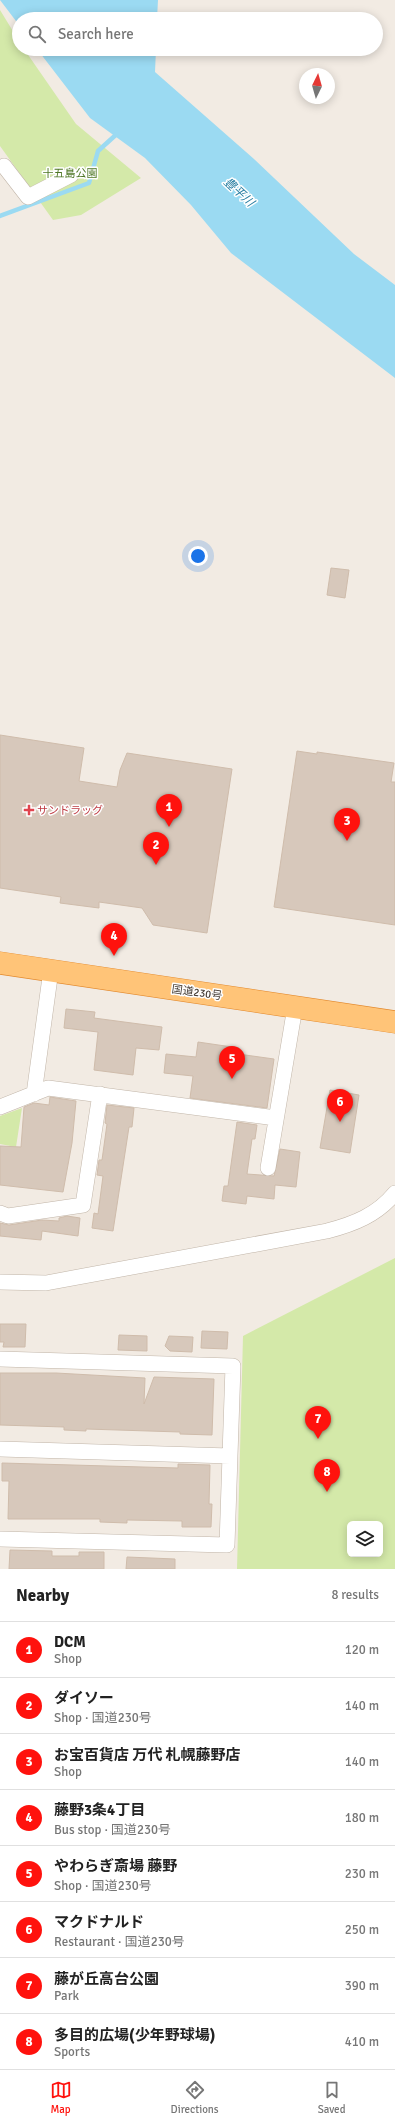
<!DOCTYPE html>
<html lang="en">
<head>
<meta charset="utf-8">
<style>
	body { margin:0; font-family:Signika,"Noto Sans JP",sans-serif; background:#f6f6f6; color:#222 }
	.controls { position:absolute; right:12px; bottom:12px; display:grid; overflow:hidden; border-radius:6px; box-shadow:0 2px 10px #0003 }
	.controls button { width:36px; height:36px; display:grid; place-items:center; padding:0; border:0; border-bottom:1px solid #e0e0e0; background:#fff; color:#222; font:20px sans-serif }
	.compass { position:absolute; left:299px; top:68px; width:36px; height:36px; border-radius:50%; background:#fff; box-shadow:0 2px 10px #0003; rotate:5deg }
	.you { position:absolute; left:198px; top:556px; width:14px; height:14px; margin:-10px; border:3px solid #fff; border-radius:50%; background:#1a73e8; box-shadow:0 0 0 6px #1a73e833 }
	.badge { display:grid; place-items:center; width:26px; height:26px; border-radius:50%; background:#ff120d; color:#fff; font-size:13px; font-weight:700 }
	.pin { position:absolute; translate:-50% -33px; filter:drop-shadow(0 1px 2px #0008) }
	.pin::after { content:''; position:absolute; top:21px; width:14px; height:12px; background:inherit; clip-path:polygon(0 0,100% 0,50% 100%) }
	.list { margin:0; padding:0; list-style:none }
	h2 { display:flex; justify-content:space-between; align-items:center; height:52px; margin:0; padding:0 16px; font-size:17px }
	h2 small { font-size:13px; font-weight:400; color:#767676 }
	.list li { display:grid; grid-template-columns:26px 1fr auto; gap:12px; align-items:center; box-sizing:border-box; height:56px; padding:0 16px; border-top:1px solid #e0e0e0 }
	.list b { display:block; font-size:15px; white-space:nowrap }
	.list p { margin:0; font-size:13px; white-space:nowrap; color:#767676 }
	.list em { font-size:13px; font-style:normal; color:#767676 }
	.icon { flex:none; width:22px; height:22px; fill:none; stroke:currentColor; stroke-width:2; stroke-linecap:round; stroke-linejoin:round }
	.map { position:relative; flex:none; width:395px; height:1569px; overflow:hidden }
	.search { position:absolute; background:#fff; box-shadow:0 2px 10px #0003; left:12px; right:12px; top:12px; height:44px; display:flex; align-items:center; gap:10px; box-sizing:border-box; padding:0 14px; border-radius:22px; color:#767676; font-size:15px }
	.sheet { height:500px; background:#fff }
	nav { display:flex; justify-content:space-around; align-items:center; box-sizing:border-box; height:56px; border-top:1px solid #e0e0e0; background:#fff; font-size:11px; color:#767676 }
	nav a { display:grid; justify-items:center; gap:2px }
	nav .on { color:#ff120d }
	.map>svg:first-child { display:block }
</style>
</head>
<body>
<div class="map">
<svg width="395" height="1569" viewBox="0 0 395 1569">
	<rect width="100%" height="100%" fill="#f2ebe3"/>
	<!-- green -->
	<path fill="#d4e9a9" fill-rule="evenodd" d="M 0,10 L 19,41 L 19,49 L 24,49 L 76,124 L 141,178 L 81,215 L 53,220 L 0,146 Z
		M 22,1108 L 16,1147 L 0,1144 L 0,1116 Z
		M 395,1258 L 395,1569 L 237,1569 L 243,1336 ZM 350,1524 L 380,1524 L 380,1554 L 350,1554 Z"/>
	<!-- water -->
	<path fill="#9bdaf2" d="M 0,0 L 158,0 L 157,19 L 19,19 L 19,25 Z
		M 37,49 L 156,49 L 155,72 L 254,159 L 354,254 L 395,285 L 395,378 L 231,253 L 191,205 L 145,158 L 90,118 Z"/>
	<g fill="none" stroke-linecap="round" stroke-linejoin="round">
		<!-- stream -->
		<path stroke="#9bdaf2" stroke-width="4.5" d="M 0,216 L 89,183 L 98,151 L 119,132"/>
	</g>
	<!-- building -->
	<path fill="#d7c8bb" stroke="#cfbcab" d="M 331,568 L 349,570 L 345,598 L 327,595 Z
		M 0,735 L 84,748 L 79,781 L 117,787 L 120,770 L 127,753 L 232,769 L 207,933 L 153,925 L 142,908 L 99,902 L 99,908 L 60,903 L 61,897 L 0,888 Z
		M 297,751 L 317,754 L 317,752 L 394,763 L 391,782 L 395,782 L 395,925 L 274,907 Z
		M 66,1009 L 95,1012 L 94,1018 L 162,1027 L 159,1050 L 136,1048 L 133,1075 L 94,1070 L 98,1032 L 64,1028 Z
		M 198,1042 L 239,1048 L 238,1054 L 274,1059 L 267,1108 L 190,1098 L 193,1076 L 164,1073 L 166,1054 L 196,1057 Z
		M 330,1090 L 359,1095 L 350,1153 L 320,1148 Z
		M 50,1097 L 76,1101 L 72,1143 L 63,1192 L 0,1185 L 0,1146 L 21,1147 L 24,1107 L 34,1103 L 49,1105 Z
		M 107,1105 L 134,1108 L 132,1127 L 129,1127 L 113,1231 L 92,1228 L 94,1213 L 98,1214 L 103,1176 L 97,1175 L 99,1160 L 102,1160 L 107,1124 L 105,1123 Z
		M 237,1122 L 257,1125 L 255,1139 L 252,1139 L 247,1174 L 274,1176 L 280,1149 L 300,1152 L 296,1187 L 275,1185 L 274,1199 L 247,1196 L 246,1204 L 222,1201 L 224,1186 L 228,1186 Z
		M 67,1216 L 80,1218 L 78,1236 L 42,1231 L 41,1240 L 0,1236 L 0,1223 L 9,1225 L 42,1220 L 59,1221 L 59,1218 Z
		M 0,1324 L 26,1324 L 25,1347 L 3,1347 L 4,1342 L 0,1342 Z
		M 202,1331 L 228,1332 L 227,1349 L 201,1348 Z
		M 119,1335 L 147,1336 L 147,1351 L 118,1350 Z
		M 169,1336 L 193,1337 L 192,1352 L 170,1351 L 165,1346 Z
		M 0,1373 L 56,1373 L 145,1378 L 144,1404 L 154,1377 L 214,1379 L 212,1435 L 180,1434 L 180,1432 L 86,1429 L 86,1431 L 64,1430 L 64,1427 L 0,1425 Z
		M 2,1463 L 178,1468 L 178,1464 L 210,1465 L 209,1504 L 212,1504 L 211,1527 L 182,1527 L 182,1521 L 127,1520 L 127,1523 L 100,1522 L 100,1519 L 8,1519 L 9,1481 L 2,1481 Z
		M 10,1550 L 52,1551 L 52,1556 L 79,1556 L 79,1552 L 104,1552 L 104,1569 L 9,1569 Z
		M 127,1557 L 175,1559 L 175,1569 L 126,1569 Z"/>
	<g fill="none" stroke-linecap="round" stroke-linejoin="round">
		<!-- minor casing -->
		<g stroke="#c1b5a8" stroke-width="16">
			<path id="minor" d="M 4,166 L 28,197 L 71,175
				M 34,1094 L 51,970
				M 0,1107 L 48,1088 L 276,1118
				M 268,1168 L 295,1007
				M 0,1213 L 8,1216 L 83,1205 L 100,1094
				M 0,1282 L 46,1283 L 327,1231 C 354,1224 377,1215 395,1193
				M 0,1359 L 233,1366 L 227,1545 L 0,1539
				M 0,1449 L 230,1456"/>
		</g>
		<!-- trunk casing -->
		<g stroke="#e2882c" stroke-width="23">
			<path id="trunk" d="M 0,963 L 395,1022"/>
		</g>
		<!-- minor -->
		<use href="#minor" stroke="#fff" stroke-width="15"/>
		<!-- trunk -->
		<use href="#trunk" stroke="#ffc478" stroke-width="22"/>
	</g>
	<!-- markers -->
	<path fill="#e0444e" stroke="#fff" stroke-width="1.5" d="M27 804h4v4h4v4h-4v4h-4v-4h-4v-4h4z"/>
	<g text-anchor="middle" stroke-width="3" stroke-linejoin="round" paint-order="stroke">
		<!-- park labels -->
		<g font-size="11" fill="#4e7725" stroke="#fff">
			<text x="70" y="177">十五島公園</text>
		</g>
		<!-- health labels -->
		<g font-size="11" fill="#be3a42" stroke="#fff" text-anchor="start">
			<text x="37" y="814">サンドラッグ</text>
		</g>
		<!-- street labels -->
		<g font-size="11" fill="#443b33" stroke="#fff">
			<text transform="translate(197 992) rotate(8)" y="4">国道230号</text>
		</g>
		<!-- water labels -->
		<g font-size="12" font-style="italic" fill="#277ea2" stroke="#fff">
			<text transform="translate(239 192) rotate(43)" y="4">豊平川</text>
		</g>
	</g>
</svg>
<div class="controls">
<button><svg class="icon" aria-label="layers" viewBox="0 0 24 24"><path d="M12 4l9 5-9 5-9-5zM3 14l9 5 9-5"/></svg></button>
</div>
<svg class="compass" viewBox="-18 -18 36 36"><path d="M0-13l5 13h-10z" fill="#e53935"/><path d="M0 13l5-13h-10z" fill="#767676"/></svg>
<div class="you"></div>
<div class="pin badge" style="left:169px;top:827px">1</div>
<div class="pin badge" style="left:156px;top:865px">2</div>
<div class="pin badge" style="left:347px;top:841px">3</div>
<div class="pin badge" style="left:114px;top:956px">4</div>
<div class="pin badge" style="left:232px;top:1079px">5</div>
<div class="pin badge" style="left:340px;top:1122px">6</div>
<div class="pin badge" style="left:318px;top:1439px">7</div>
<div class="pin badge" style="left:327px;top:1492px">8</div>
<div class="search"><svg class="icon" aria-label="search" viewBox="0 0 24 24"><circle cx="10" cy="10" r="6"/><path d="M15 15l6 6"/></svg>Search here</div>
</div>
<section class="sheet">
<h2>Nearby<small>8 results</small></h2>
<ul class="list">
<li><span class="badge">1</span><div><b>DCM</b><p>Shop</p></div><em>120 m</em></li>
<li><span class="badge">2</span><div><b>ダイソー</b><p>Shop · 国道230号</p></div><em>140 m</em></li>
<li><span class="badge">3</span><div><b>お宝百貨店 万代 札幌藤野店</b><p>Shop</p></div><em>140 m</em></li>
<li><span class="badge">4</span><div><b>藤野3条4丁目</b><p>Bus stop · 国道230号</p></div><em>180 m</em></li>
<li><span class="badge">5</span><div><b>やわらぎ斎場 藤野</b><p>Shop · 国道230号</p></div><em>230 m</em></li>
<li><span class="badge">6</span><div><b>マクドナルド</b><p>Restaurant · 国道230号</p></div><em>250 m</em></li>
<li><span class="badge">7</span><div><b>藤が丘高台公園</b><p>Park</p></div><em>390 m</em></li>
<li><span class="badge">8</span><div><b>多目的広場(少年野球場)</b><p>Sports</p></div><em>410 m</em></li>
</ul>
</section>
<nav>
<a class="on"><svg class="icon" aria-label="map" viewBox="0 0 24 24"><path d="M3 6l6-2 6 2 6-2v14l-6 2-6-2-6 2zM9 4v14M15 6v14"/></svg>Map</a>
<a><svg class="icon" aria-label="directions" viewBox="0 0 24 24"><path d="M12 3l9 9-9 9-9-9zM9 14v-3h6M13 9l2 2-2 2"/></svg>Directions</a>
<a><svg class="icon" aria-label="saved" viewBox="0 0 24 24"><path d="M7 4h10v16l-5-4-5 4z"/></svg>Saved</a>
</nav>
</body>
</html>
